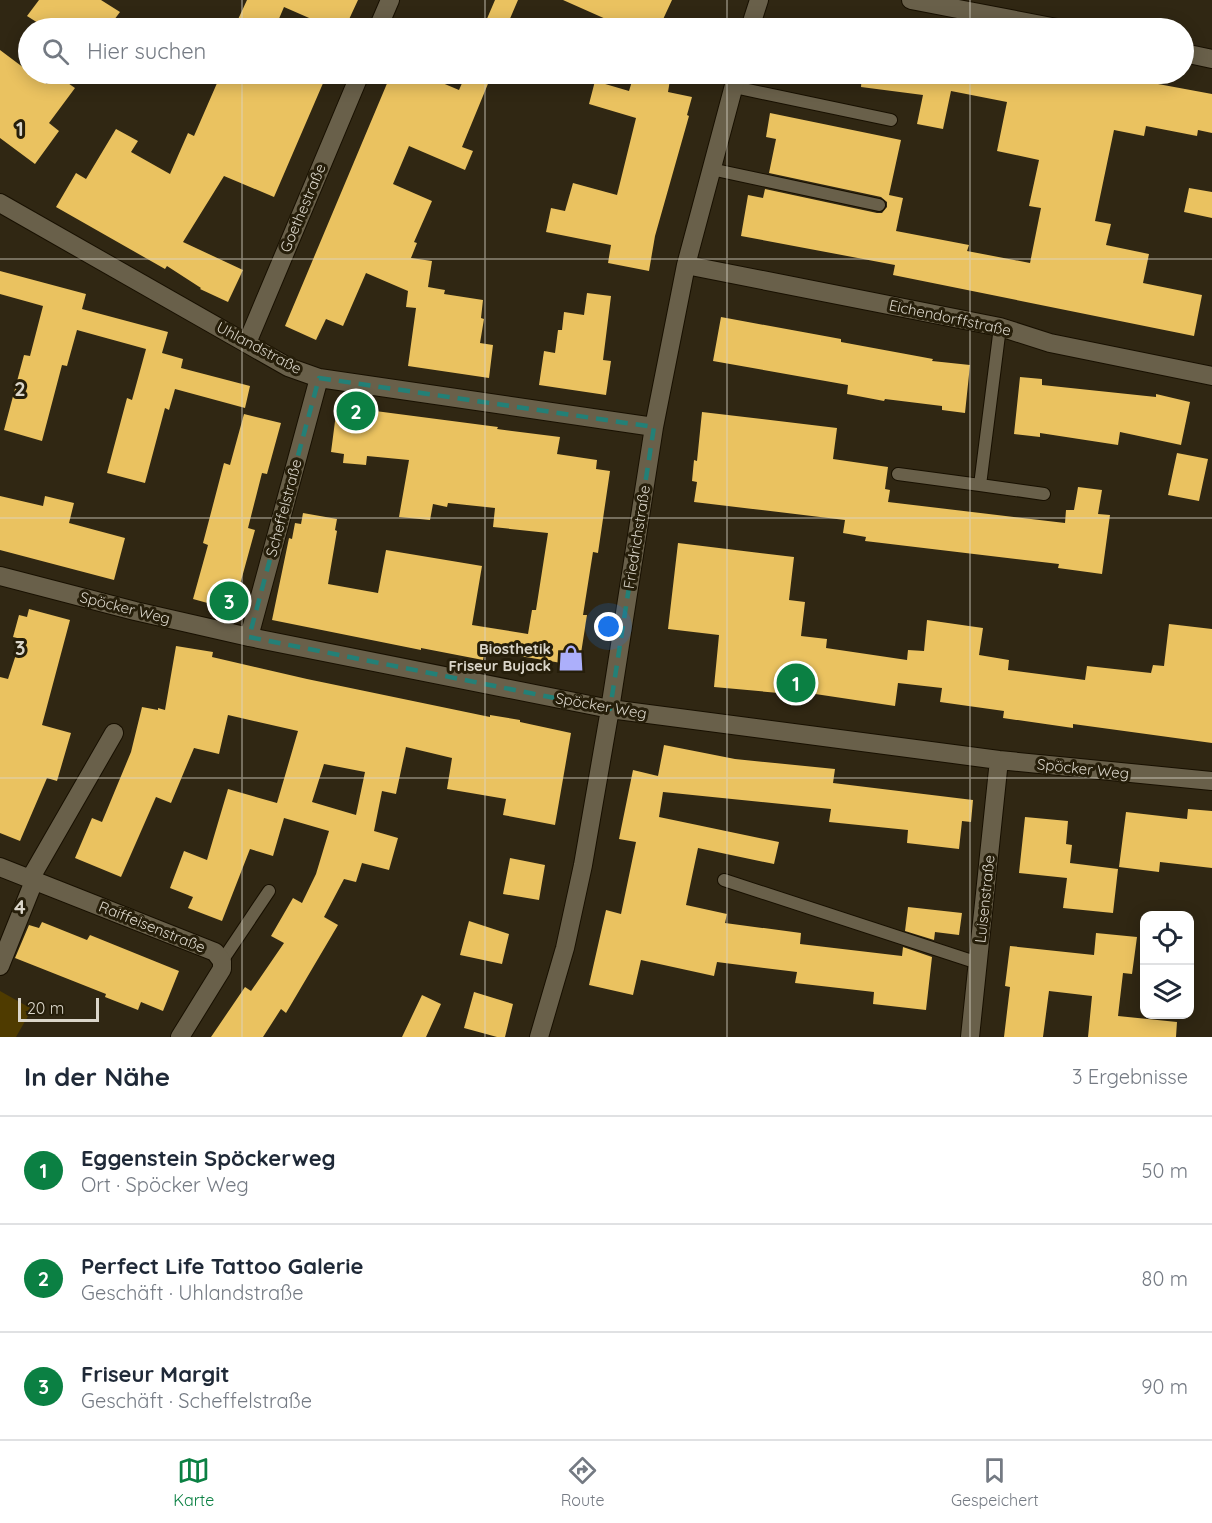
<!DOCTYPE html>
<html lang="de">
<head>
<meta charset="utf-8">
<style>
	body { margin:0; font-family:Quicksand,sans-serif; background:#f2f2f3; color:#1f2937 }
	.controls { position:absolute; right:18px; bottom:18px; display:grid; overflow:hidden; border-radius:12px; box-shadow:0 3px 15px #0003 }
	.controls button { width:54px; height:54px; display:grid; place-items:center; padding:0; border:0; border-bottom:2px solid #e0e1e3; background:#fff; color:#1f2937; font:30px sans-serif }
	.scale { position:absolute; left:18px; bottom:15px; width:81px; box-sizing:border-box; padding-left:6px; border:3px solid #dbd6ca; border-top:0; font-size:16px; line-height:21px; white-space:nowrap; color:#dbd6ca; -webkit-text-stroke:4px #261e0a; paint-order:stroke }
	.you { position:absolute; left:609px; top:627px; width:21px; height:21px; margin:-15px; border:4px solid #fff; border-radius:50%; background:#1a73e8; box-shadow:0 0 0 9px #1a73e833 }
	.badge { display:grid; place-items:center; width:39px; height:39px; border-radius:50%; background:#0b8043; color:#fff; font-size:20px; font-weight:700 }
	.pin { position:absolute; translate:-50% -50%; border:3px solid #fff; box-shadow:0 2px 6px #0006 }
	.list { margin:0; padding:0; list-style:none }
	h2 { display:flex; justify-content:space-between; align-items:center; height:78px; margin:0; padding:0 24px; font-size:26px }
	h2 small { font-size:20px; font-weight:400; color:#747a83 }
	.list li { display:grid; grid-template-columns:39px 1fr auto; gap:18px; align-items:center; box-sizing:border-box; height:108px; padding:0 24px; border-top:2px solid #e0e1e3 }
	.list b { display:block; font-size:22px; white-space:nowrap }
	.list p { margin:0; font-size:20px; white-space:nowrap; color:#747a83 }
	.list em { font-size:20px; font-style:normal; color:#747a83 }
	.icon { flex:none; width:33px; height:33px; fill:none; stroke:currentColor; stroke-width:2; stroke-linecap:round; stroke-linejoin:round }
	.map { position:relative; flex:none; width:1212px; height:1037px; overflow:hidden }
	.search { position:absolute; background:#fff; box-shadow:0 3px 15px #0003; left:18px; right:18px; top:18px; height:66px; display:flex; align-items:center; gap:15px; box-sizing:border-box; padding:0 21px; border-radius:33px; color:#747a83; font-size:22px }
	.sheet { height:402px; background:#fff }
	nav { display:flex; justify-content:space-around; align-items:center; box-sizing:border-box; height:84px; border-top:2px solid #e0e1e3; background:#fff; font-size:16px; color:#747a83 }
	nav a { display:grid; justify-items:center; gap:3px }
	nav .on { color:#0b8043 }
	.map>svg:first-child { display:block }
</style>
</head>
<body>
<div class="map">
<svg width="1212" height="1037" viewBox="0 0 1212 1037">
	<rect width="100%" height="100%" fill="#302713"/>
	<!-- green -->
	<path fill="#4f3b00" d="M 0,991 L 32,1009 L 16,1037 L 0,1037 Z"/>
	<!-- building -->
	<path fill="#eac260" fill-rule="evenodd" d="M 39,0 L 101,0 L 120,12 L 108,28 L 46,28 L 27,16 Z
		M 247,0 L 358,0 L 345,28 L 332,28 L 284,7 L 275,28 L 234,28 Z
		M 495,0 L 518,0 L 506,28 L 483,28 Z
		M 563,0 L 672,0 L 659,28 L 626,28 Z
		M 0,50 L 28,71 L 28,74 L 33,74 L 47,84 L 55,74 L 75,88 L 49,123 L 59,131 L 35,164 L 0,138 Z
		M 221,74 L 327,74 L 274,197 L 224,176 L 183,242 L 243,270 L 228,302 L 200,289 L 201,288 L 167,266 L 165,269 L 56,207 L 76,173 L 86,179 L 116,129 L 138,141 L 131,152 L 170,174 L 188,133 L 194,136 Z
		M 391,74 L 421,74 L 459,90 L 466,74 L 492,74 L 462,147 L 473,151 L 465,170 L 409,146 L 393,184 L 432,201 L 414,242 L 417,243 L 411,258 L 432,261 L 428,287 L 445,290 L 444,294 L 483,300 L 481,318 L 484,319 L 480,343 L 493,345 L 489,378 L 408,366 L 416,308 L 406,307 L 408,291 L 366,273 L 343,326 L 326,319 L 316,340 L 285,326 Z
		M 644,74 L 671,74 L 668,92 L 692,97 L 687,115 L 689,116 L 655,236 L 649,271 L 608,263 L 611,245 L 546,232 L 551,208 L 565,211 L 573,183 L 617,195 L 636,118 L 589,104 L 595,81 L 629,91 L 633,78 L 641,81 Z
		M 862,74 L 1104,74 L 1212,94 L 1212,133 L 1198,130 L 1197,136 L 1146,126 L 1144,136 L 1114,130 L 1095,221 L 1111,224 L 1106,245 L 1149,254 L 1143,283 L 1202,295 L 1194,336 L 893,275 L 895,265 L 741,236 L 748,195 L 763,198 L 765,189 L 877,213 L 882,213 L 887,207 L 887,202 L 881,197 L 769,173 L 776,139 L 766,137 L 770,113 L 901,140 L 889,195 L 903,198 L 896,231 L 969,245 L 967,251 L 1030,263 L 1041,208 L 1029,206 L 1039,160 L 997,151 L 1007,102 L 951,91 L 943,129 L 917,124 L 923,95 L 861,87 Z
		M 1189,188 L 1212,192 L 1212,218 L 1184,212 Z
		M 0,271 L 86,294 L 82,309 L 168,332 L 162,353 L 183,359 L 181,368 L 250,386 L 245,408 L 175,389 L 169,410 L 165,408 L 145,483 L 107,473 L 127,398 L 132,400 L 146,349 L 77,330 L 67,366 L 62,365 L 42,441 L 4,430 L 24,355 L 30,356 L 43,306 L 0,294 Z
		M 587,293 L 611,296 L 603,360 L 611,361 L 606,395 L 539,385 L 544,351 L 555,353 L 558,330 L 562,330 L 564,312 L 584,315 Z
		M 721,317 L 841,339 L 841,342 L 933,359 L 932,361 L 970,365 L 965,413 L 942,410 L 942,406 L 885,399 L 884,401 L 847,394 L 848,385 L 713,361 Z
		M 1020,377 L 1042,379 L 1042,385 L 1156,397 L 1156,394 L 1190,402 L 1181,445 L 1120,432 L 1118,445 L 1040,433 L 1040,437 L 1014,434 Z
		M 337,406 L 498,427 L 497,429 L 560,437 L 557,454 L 597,460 L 596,469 L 610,471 L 598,553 L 593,552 L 583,615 L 587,615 L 579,666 L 485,650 L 483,660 L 421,648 L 421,650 L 272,620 L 289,538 L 292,539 L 295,523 L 301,524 L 303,513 L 337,519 L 335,530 L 337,531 L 328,584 L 378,593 L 386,550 L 482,566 L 472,625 L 528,634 L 532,610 L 536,610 L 548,533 L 493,527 L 495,508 L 448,503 L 447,507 L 433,504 L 430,520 L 399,517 L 409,460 L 367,456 L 366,465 L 343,463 L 344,454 L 331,452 Z
		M 702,412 L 837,428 L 833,459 L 888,467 L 885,489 L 890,490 L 888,502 L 1065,523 L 1066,510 L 1074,510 L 1078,487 L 1102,490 L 1098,514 L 1110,515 L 1102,574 L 1058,568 L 1059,564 L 865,541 L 866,537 L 843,533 L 845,520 L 694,502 L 697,482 L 692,481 L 694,460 L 697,461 Z
		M 244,414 L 281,423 L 267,474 L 262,473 L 248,528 L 255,530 L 233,610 L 193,599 L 208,545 L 203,543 L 224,463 L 230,465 Z
		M 1177,453 L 1208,459 L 1199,501 L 1168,495 Z
		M 0,496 L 43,506 L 45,496 L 74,503 L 69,523 L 125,538 L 114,580 L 0,550 Z
		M 678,543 L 794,557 L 789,600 L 805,602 L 801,636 L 827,639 L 826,648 L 907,660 L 908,650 L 924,651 L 927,620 L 983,628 L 979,655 L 1009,660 L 1008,670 L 1085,680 L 1087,666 L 1151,673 L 1153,665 L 1164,666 L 1169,624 L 1212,629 L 1212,743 L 1073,724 L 1073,728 L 1003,718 L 1004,711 L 940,702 L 942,688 L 898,683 L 895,706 L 802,692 L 801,695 L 714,687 L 719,635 L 668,629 Z
		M 29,609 L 70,620 L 42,725 L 71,733 L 57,781 L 47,778 L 20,841 L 0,833 L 0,677 L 8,679 L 21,639 L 13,637 L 19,615 L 27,617 Z
		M 176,646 L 213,652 L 212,657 L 307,679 L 490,717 L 490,715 L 520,720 L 520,722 L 571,733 L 555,825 L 503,815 L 506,799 L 447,789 L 452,758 L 406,747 L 396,794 L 382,791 L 374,831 L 398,838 L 389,870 L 362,863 L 356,882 L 344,879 L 324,917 L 338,925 L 286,1013 L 281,1009 L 263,1037 L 211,1037 L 245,987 L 251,991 L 284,943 L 271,936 L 293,898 L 302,903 L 316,874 L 329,831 L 284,818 L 273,856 L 250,849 L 222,921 L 188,908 L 193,897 L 170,888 L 184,851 L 207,860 L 228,789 L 277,803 L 298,731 L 228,715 L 219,754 L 194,748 L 171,803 L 156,797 L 121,877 L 75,858 L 92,818 L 102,822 L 131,752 L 142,707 L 158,710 L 158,708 L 165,710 ZM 324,764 L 365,772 L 356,815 L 312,802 Z
		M 664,745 L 735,759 L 835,769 L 833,783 L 973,800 L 971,822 L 962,821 L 959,849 L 907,843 L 908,830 L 829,822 L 831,809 L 663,792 L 659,817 L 779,842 L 774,864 L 698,848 L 686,905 L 727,914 L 725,923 L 801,933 L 800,944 L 902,956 L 903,947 L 932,957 L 926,1010 L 873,1004 L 874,992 L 795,983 L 797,972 L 717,962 L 714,976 L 641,960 L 633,995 L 589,985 L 606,910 L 621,914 L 636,842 L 619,839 L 633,770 L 658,776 Z
		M 1188,809 L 1212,811 L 1212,868 L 1160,862 L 1159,872 L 1119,867 L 1126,812 L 1187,819 Z
		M 1025,817 L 1068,821 L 1066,844 L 1072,845 L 1070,863 L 1118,869 L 1113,913 L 1063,908 L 1067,878 L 1019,873 Z
		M 510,858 L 545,865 L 539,900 L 503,894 Z
		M 908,907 L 962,913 L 959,935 L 935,932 L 934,940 L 905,931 Z
		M 469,921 L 509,934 L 502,964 L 460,955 Z
		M 42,922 L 87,940 L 90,935 L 179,971 L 163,1011 L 141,1002 L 138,1010 L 105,997 L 106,994 L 15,958 L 29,925 L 39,928 Z
		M 1096,933 L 1137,937 L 1132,974 L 1123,973 L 1118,1016 L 1177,1022 L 1176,1037 L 1088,1037 L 1092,996 L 1049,991 L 1043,1037 L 1004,1037 L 1010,987 L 1005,986 L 1010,946 L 1094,955 Z
		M 474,992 L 513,1004 L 505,1037 L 497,1037 L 464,1028 Z
		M 422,995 L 441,1004 L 426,1037 L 402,1037 Z"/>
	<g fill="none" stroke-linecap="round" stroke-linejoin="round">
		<!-- lane casing -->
		<g stroke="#181000" stroke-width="14">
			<path id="lane" d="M 734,87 L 891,120
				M 711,169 L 879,205
				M 898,474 L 980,485 L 1000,327
				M 980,485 L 1044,494
				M 724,880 L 978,963
				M 222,961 L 269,891"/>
		</g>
		<!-- street casing -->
		<g stroke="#181000" stroke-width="20">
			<path id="street" d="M 911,0 L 1057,28
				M 378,28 L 390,0
				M 750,28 L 759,0
				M 1184,53 L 1212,59
				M 0,203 L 288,367 L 319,378 L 654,427
				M 686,265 L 1000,327 L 1050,343 L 1212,376
				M 247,343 L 360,74
				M 0,576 L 135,611 L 249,637 L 610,709 L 999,760 L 1212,781
				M 249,637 L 319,378
				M 0,867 L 215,952 L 222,961 L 222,969 L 180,1037
				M 30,879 L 114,733
				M 0,966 L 34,881
				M 539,1037 L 565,948 L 583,865 L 610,709 L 654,427 L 686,265 L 737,74
				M 970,1037 L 999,760"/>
		</g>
		<!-- lane -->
		<use href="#lane" stroke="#69604a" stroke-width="12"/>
		<!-- street -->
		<use href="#street" stroke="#69604a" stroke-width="18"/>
	</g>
	<!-- marked area -->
	<path fill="none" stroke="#238077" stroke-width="4.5" stroke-dasharray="12 8" stroke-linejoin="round" d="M 319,378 L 654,427 L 610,709 L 249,637 Z"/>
	<!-- grid -->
	<path fill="none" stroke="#dbd6ca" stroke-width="1.5" stroke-opacity="0.55" d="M 242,0 L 242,28M 485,0 L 485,28M 727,0 L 727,28M 970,0 L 970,28M 242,74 L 242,1037M 485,74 L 485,1037M 727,74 L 727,1037M 970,74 L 970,1037M 0,259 L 1212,259M 0,518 L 1212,518M 0,778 L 1212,778"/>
	<!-- icons -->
	<defs>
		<g id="shop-bare" transform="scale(2.07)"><path d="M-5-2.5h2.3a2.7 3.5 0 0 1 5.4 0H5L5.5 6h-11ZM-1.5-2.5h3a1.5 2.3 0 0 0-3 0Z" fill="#acaffb" stroke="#261e0a" stroke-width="2.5" paint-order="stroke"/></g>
	</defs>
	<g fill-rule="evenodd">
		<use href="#shop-bare" x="571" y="658"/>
	</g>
	<g text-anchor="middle" stroke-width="6" stroke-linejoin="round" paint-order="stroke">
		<!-- street labels -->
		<g font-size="15" fill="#dbd6ca" stroke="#261e0a">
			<text transform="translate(303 208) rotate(-67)" y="5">Goethestraße</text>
			<text transform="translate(950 318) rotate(12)" y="5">Eichendorffstraße</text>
			<text transform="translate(259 348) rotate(28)" y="5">Uhlandstraße</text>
			<text transform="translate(284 508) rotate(-75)" y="5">Scheffelstraße</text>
			<text transform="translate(637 537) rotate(-81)" y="5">Friedrichstraße</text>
			<text transform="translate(125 608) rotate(14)" y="5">Spöcker Weg</text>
			<text transform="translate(601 706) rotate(10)" y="5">Spöcker Weg</text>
			<text transform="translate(1083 769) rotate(6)" y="5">Spöcker Weg</text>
			<text transform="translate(985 899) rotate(-84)" y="5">Luisenstraße</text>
			<text transform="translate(152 927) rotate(22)" y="5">Raiffeisenstraße</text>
		</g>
		<!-- poi labels -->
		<g font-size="15" font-weight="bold" fill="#dbd6ca" stroke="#261e0a" text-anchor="end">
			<text x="551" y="654">Biosthetik<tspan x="551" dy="17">Friseur Bujack</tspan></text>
		</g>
	</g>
	<g font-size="20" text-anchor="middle" font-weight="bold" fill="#dbd6ca" stroke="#261e0a" stroke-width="6" stroke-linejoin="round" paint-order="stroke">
		<text x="20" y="136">1</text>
		<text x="20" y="396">2</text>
		<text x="20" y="655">3</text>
		<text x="20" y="914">4</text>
	</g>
</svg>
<div class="controls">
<button><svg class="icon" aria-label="locate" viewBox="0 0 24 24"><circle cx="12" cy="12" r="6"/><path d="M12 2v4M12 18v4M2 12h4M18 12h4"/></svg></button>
<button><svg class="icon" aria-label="layers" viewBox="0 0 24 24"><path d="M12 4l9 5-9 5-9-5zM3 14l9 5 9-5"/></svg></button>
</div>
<div class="scale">20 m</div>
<div class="you"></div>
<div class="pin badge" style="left:796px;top:683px">1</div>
<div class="pin badge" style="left:356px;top:411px">2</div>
<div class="pin badge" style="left:229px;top:601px">3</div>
<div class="search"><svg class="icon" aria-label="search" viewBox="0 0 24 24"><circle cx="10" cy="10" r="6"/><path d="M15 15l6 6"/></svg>Hier suchen</div>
</div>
<section class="sheet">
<h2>In der Nähe<small>3 Ergebnisse</small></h2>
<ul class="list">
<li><span class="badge">1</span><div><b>Eggenstein Spöckerweg</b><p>Ort · Spöcker Weg</p></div><em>50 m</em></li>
<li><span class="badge">2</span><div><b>Perfect Life Tattoo Galerie</b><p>Geschäft · Uhlandstraße</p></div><em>80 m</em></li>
<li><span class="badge">3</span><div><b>Friseur Margit</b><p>Geschäft · Scheffelstraße</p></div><em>90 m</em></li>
</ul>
</section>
<nav>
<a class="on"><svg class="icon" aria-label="map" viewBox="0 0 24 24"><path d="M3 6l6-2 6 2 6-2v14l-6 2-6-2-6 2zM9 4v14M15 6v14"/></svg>Karte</a>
<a><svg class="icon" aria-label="directions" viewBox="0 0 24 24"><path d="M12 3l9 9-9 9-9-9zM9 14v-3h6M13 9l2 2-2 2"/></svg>Route</a>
<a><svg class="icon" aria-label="saved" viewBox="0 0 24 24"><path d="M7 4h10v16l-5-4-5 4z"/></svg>Gespeichert</a>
</nav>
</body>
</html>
